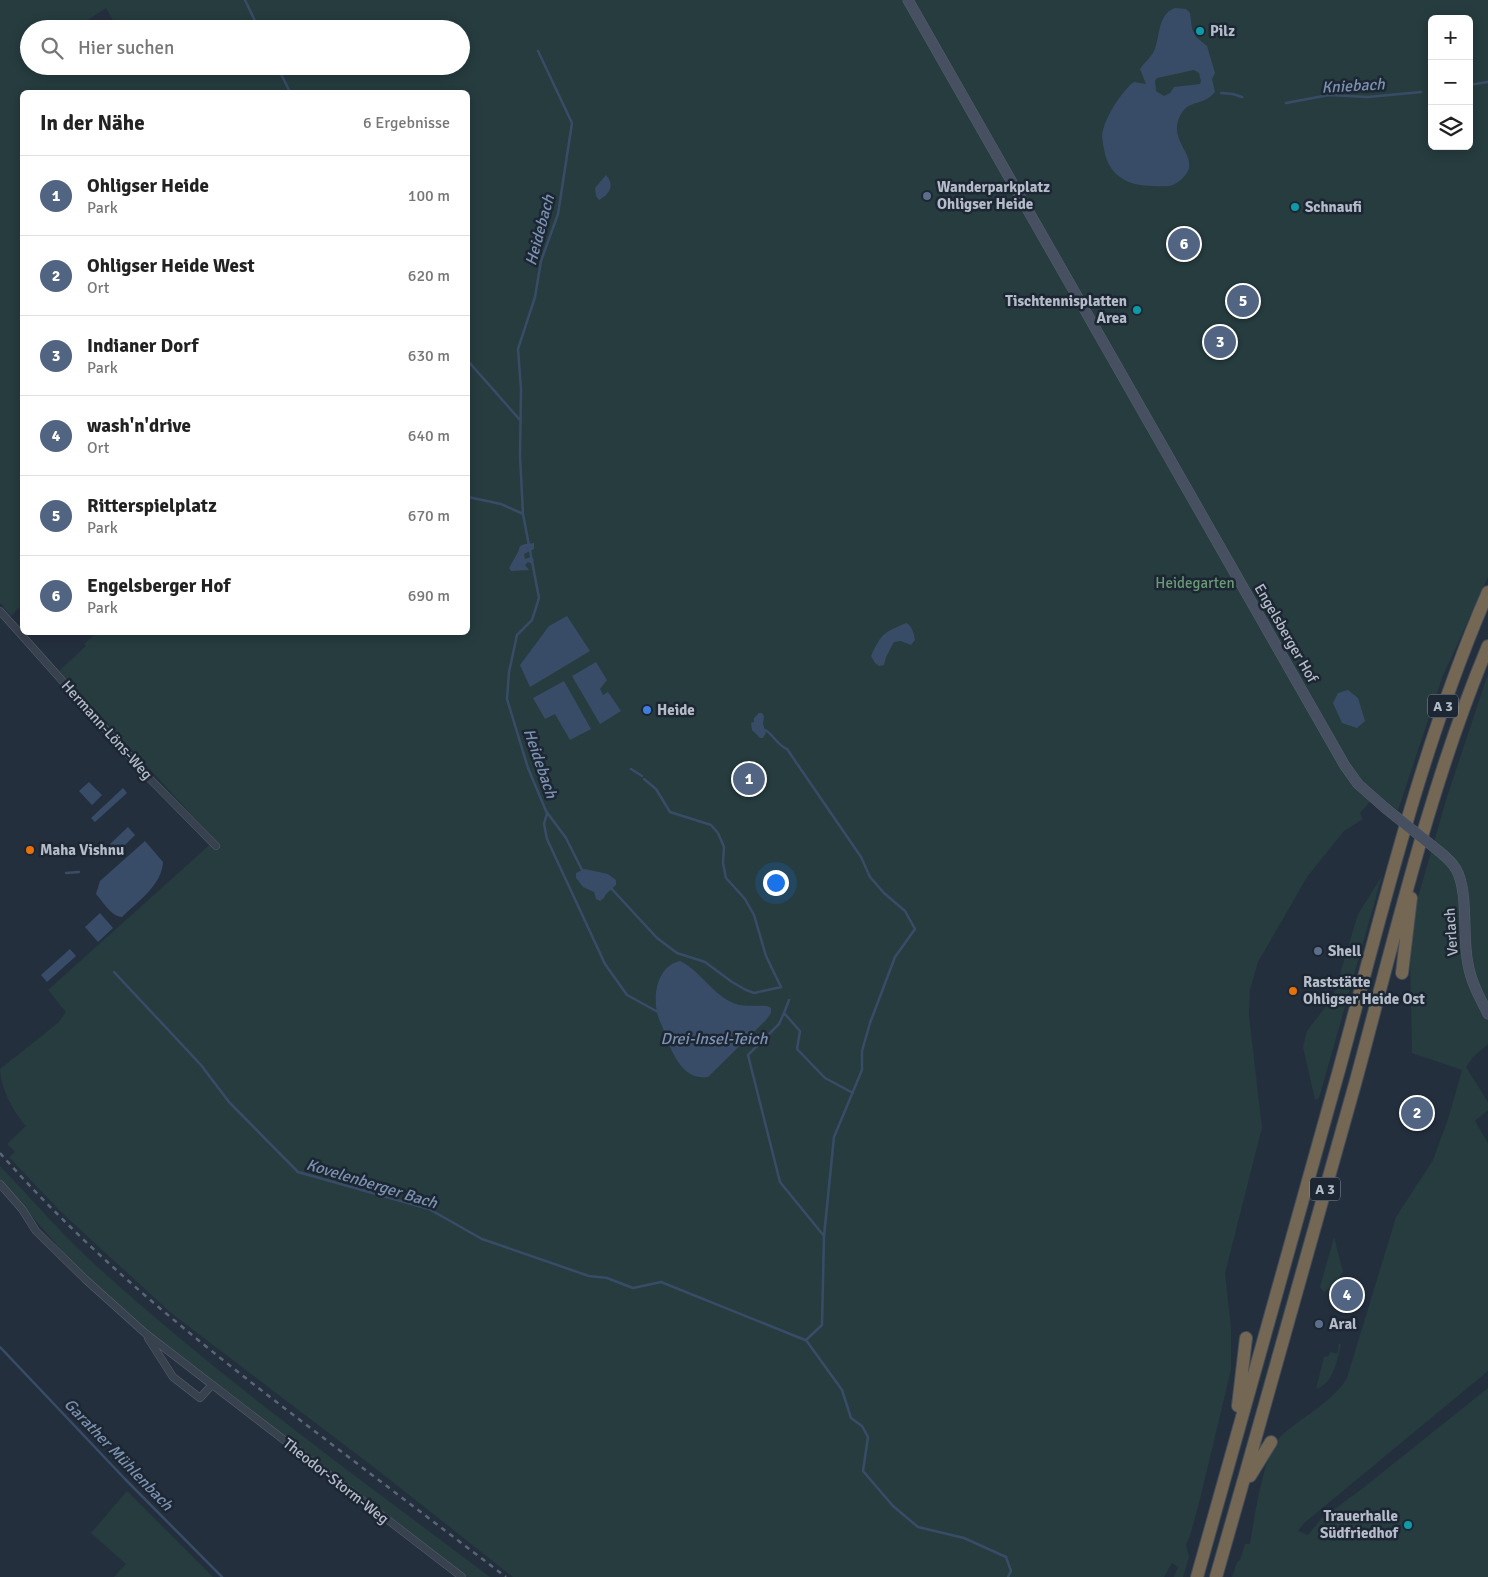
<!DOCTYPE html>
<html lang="de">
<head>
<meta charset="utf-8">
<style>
	body { margin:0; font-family:Signika,sans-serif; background:#f2f2f2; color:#222 }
	.controls { position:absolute; right:15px; top:15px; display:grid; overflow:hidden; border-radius:8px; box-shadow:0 2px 12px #0003 }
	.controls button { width:45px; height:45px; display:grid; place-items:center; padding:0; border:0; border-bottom:1px solid #e0e0e0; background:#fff; color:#222; font:25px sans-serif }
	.you { position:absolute; left:775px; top:882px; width:18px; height:18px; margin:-12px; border:4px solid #fff; border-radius:50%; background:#1a73e8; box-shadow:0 0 0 8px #1a73e833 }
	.badge { display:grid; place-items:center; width:32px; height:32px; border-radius:50%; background:#516482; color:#fff; font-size:16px; font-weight:700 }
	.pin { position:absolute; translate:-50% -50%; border:2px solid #fff; box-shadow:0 1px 5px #0006 }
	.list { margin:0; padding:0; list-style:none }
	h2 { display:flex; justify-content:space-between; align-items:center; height:65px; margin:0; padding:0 20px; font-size:21px }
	h2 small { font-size:16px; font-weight:400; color:#767676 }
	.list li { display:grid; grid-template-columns:32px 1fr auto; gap:15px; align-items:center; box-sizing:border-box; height:80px; padding:0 20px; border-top:1px solid #e0e0e0 }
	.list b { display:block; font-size:19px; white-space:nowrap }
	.list p { margin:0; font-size:16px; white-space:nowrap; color:#767676 }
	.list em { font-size:16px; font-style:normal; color:#767676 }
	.icon { flex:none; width:28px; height:28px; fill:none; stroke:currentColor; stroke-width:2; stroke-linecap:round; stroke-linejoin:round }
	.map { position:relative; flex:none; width:1488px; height:1577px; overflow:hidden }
	.search { position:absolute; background:#fff; box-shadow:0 2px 12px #0003; left:20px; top:20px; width:450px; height:55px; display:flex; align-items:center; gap:12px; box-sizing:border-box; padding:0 18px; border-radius:28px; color:#767676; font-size:19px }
	.panel { position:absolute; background:#fff; box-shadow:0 2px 12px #0003; left:20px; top:90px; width:450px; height:545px; border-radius:8px }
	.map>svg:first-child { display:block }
</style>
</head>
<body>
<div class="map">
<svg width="1488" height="1577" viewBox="0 0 1488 1577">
	<rect width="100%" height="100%" fill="#242f3e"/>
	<!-- green -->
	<path fill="#263c3f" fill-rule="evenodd" d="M 0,0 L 1488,0 L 1488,577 L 1442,678 L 1398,810 L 1376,795 L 1360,813 L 1363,819 L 1344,831 L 1307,877 L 1258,962 L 1250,990 L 1249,1015 L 1262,1128 L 1225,1273 L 1231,1328 L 1231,1370 L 1200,1499 L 1190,1536 L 1186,1544 L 1189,1557 L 1183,1577 L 1174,1577 L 1178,1567 L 1172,1563 L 1164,1577 L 513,1577 L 380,1472 L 171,1313 L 60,1211 L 9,1157 L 15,1152 L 7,1144 L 26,1126 C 14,1113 0,1087 0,1069 L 58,1023 L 66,1012 L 48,990 L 215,840 L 59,671 L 86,646 L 84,644 L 96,633 L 468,632 L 468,92 L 22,92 L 22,605 L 11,616 L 0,603 ZM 106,8 L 118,29 L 461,29 L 461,66 L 103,66 L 99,69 L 97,66 L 29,66 L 29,29 L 74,29 ZM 1432,19 L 1469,19 L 1469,146 L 1432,146 Z
		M 1488,674 L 1488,1044 L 1473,1057 L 1466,1067 L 1488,1102 L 1488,1110 L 1475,1121 L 1488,1143 L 1488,1371 L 1303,1524 L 1298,1531 L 1308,1535 L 1321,1519 L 1363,1488 L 1488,1388 L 1488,1577 L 1232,1577 L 1237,1562 L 1240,1560 L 1245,1544 L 1250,1544 C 1254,1520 1264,1452 1280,1437 C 1302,1416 1331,1404 1347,1378 L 1396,1217 L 1433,1160 L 1449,1116 L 1462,1070 L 1412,1053 L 1410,953 L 1414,911 L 1447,797 Z
		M 1382,876 L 1319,1098 L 1315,1100 L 1303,1047 L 1307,1031 L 1333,997 L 1358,914 Z
		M 0,1166 C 30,1197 58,1230 89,1259 C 215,1375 354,1474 490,1577 L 468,1577 L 148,1331 L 86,1278 L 0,1180 Z
		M 1334,1237 L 1343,1272 L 1335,1285 L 1324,1292 L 1320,1287 Z
		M 1339,1344 L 1341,1344 C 1337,1360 1334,1383 1316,1389 L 1324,1357 L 1329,1356 L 1330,1352 L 1337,1354 Z
		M 127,1491 L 213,1577 L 114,1577 L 126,1564 L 91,1533 Z"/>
	<!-- water -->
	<path fill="#394c67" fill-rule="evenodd" d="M 1175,8 L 1186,9 L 1190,13 L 1192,29 L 1196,37 L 1207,46 L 1215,73 L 1212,79 L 1215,92 C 1202,108 1186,97 1178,121 C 1170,146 1207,161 1178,182 C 1170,188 1162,186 1153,186 C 1127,186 1108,175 1104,149 C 1103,143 1101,136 1103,130 C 1107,114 1119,97 1130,85 L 1134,82 L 1146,84 L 1140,69 C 1144,63 1149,59 1153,53 C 1161,39 1156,15 1175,8 ZM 1194,70 L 1199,73 L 1201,81 L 1200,84 L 1174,87 L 1170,93 L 1164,96 L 1156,91 L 1155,81 L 1157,78 Z
		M 606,175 C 615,185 610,194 599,200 L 596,196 L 595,188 Z
		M 534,543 L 534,549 L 524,554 L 525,559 L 531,557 L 534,560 L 532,564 L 528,562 L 525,565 L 529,570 L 511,571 L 509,568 L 518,552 L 520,546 L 525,544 Z
		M 567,616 L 590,651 L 530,687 L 520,665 L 549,626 Z
		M 906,623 C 912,625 914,634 915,640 L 911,645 L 901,641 L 894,642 L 886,657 L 884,665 L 879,666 L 875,663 L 871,656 C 882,632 884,633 906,623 Z
		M 596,662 L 607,680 L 600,689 L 603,695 L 608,692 L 621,711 L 600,724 L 572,676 Z
		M 564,681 L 591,729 L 570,740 L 555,714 L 545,719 L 533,698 Z
		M 1348,690 L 1358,698 L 1365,721 L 1357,728 L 1342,723 L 1333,703 L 1338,693 Z
		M 759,713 L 762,713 L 764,716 L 763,724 L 766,733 L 763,738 L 760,738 L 752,730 L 751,723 L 754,722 L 754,718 Z
		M 89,782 L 102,795 L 92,805 L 79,791 Z
		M 123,788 L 127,793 L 95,822 L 91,818 Z
		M 128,827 L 135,835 L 118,852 L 110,844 Z
		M 145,841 L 163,862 C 162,885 138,901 122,917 C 112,917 103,902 96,894 L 100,881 Z
		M 585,869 L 608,874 L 616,880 L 616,885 L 606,894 L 604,898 L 600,901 L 596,899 L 594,892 L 583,887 L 576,878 L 576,873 Z
		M 100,913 L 113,928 L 98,942 L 85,927 Z
		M 70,949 L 76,956 L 47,982 L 41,975 Z
		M 680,961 C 701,971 713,996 736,1004 C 745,1007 757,1005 767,1006 L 771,1008 L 771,1013 L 766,1020 L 708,1077 C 683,1081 672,1053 665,1034 C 663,1027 658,1019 657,1012 C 653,993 658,966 680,961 Z"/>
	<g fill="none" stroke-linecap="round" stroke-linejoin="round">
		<!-- stream -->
		<path stroke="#394c67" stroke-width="2.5" d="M 245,0 L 259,29
			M 538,51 L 572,123 L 558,214 L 541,261 L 535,297 L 518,349 L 521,389 L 520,456 L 523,514 L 539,598 L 532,620 L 517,635 L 509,672 L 507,699 L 528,768 L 546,811 L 566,838 L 582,870 L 584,871
			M 277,66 L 290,92
			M 1469,85 L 1488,82
			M 1221,93 L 1233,94 L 1242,97
			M 1286,103 L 1329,95 L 1368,97 L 1421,92
			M 468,361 L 520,420
			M 468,497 L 501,504 L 523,514
			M 765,730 C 774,735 777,745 787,749 L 861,857 L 870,877 L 884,893 L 905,911 L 915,929 L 895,957 L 870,1023 L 862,1051 L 862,1070 L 834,1137 L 824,1236 L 822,1325 L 806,1340 L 842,1390 L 851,1418 L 862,1426 L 868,1437 L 863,1471 L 893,1506 L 918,1527 L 964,1538 L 1006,1557 L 1011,1571 L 1008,1577
			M 631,769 L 642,776
			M 547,813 L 544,824 L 547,839 L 605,964 L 627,995 L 658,1012
			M 66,873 L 79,872
			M 610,887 L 657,938 L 677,953 L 705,962 L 732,982 L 746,990 L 754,993 L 781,987 L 766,956 L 754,915 L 745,899 L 726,878 L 723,863 L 724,847 L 718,833 L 711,825 L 670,812 L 656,789 L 644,779
			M 114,972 L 201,1065 L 229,1102 L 298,1172 L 429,1209 L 482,1239 L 589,1276 L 607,1278 L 633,1288 L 661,1282 L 805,1340
			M 789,1000 L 784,1013 L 800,1031 L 797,1049 L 825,1078 L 853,1093
			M 769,1034 L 779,1024 L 784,1013
			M 763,1040 L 748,1055 L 780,1182 L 824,1236
			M 0,1347 L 125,1479 L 222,1577"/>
		<!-- street casing -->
		<g stroke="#565f6c" stroke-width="8">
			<path id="street" d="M 0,611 L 150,779 L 216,846
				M 0,1184 L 22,1209 L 36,1231 L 85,1279 L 145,1333 L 462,1577
				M 148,1338 L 173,1377 L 200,1398 L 211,1386"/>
		</g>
		<!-- secondary casing -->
		<g stroke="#565f6c" stroke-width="11">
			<path id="secondary" d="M 908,0 L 1345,766 L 1358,784 L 1384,807
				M 1440,852 C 1446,857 1452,862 1456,869 C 1469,892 1462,937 1468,964 C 1471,982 1480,998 1488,1014"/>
		</g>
		<!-- highway casing -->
		<g stroke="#434c59" stroke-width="14">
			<path id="highway" d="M 1402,973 L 1411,898
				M 1238,1406 L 1246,1338
				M 1250,1476 L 1271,1442
				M 1197,1577 C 1244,1408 1293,1239 1339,1070 C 1383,909 1421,746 1488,592
				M 1216,1577 C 1263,1413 1309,1249 1355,1084 C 1395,937 1429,787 1488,646"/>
		</g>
		<!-- street -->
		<use href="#street" stroke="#38414e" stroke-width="7"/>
		<!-- secondary -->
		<use href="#secondary" stroke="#465061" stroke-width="10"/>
		<!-- highway -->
		<use href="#highway" stroke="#746855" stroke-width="12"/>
		<!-- rail -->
		<path stroke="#5a6575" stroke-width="2.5" stroke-dasharray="5 5" stroke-linecap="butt" d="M 0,1153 C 94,1260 204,1347 317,1433 C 380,1481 443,1529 506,1577"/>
		<!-- secondary-bridge casing -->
		<g stroke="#565f6c" stroke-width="11" stroke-linecap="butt">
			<path id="secondary-bridge" d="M 1384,807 L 1440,852"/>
		</g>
		<!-- secondary-bridge -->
		<use href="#secondary-bridge" stroke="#465061" stroke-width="10"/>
	</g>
	<!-- markers -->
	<g fill="#0f9aa8" stroke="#1d2633" stroke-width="2">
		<circle cx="1200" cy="31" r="5"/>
		<circle cx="1295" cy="207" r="5"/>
		<circle cx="1137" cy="310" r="5"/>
		<circle cx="1408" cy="1525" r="5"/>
	</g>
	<g fill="#5c6f8a" stroke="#1d2633" stroke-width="2">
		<circle cx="927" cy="196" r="5"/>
		<circle cx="1318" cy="951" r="5"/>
		<circle cx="1319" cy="1324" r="5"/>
	</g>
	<circle fill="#3f7fe0" stroke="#1d2633" stroke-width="2" cx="647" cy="710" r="5"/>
	<g fill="#e8710a" stroke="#1d2633" stroke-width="2">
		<circle cx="30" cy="850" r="5"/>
		<circle cx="1293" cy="991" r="5"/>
	</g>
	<g text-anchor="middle" stroke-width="5" stroke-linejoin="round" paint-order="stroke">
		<!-- shield labels -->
		<g fill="#1d2633" stroke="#878f9c" stroke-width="1">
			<rect x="1428" y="694.5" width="30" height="23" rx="4"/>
			<rect x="1310" y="1177.5" width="30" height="23" rx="4"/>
		</g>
		<g font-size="14" font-weight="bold" fill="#b4bcc9">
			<text x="1443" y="711">A 3</text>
			<text x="1325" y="1194">A 3</text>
		</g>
		<!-- poi labels -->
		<g font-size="15" font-weight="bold" fill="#b4bcc9" stroke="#1d2633" text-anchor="start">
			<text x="1210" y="36">Pilz</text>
			<text x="937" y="192">Wanderparkplatz<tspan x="937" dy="17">Ohligser Heide</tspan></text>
			<text x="1305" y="212">Schnaufi</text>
			<text x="1127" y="306" text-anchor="end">Tischtennisplatten<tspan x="1127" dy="17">Area</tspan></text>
			<text x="657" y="715">Heide</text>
			<text x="40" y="855">Maha Vishnu</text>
			<text x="1328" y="956">Shell</text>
			<text x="1303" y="987">Raststätte<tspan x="1303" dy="17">Ohligser Heide Ost</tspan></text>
			<text x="1329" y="1329">Aral</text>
			<text x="1398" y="1521" text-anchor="end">Trauerhalle<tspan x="1398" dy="17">Südfriedhof</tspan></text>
		</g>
		<!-- park labels -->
		<g font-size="15" fill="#6b9a76" stroke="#1d2633">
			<text x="1195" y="588">Heidegarten</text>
		</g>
		<!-- street labels -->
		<g font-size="15" fill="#b4bcc9" stroke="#1d2633">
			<text transform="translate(1286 633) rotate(60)" y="5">Engelsberger Hof</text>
			<text transform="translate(107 730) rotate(48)" y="5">Hermann-Löns-Weg</text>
			<text transform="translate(1451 932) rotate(-94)" y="5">Verlach</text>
			<text transform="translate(336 1481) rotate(38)" y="5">Theodor-Storm-Weg</text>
		</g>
		<!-- water labels -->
		<g font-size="16" font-style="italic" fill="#7c92b1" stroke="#1d2633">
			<text transform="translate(1353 85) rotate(-3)" y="6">Kniebach</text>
			<text transform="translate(539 230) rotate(-75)" y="6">Heidebach</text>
			<text transform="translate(541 763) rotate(71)" y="6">Heidebach</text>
			<text x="714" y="1044">Drei-Insel-Teich</text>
			<text transform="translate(372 1183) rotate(17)" y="6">Kovelenberger Bach</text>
			<text transform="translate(119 1454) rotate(46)" y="6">Garather Mühlenbach</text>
		</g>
	</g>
</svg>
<div class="controls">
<button>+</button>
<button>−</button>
<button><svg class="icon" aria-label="layers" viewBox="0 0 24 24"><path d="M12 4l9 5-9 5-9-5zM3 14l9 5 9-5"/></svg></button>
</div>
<div class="you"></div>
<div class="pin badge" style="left:749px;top:779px">1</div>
<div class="pin badge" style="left:1417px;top:1113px">2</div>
<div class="pin badge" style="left:1220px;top:342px">3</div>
<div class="pin badge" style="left:1347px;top:1295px">4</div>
<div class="pin badge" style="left:1243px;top:301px">5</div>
<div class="pin badge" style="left:1184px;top:244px">6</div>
<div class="search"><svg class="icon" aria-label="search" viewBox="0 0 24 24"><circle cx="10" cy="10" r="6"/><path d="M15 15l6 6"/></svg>Hier suchen</div>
<section class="panel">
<h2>In der Nähe<small>6 Ergebnisse</small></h2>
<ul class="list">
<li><span class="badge">1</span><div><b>Ohligser Heide</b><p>Park</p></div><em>100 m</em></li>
<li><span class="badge">2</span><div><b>Ohligser Heide West</b><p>Ort</p></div><em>620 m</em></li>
<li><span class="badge">3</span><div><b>Indianer Dorf</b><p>Park</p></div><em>630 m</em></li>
<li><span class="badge">4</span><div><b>wash'n'drive</b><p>Ort</p></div><em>640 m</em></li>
<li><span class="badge">5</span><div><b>Ritterspielplatz</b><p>Park</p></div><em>670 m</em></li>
<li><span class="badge">6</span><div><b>Engelsberger Hof</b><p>Park</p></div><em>690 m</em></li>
</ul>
</section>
</div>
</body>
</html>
